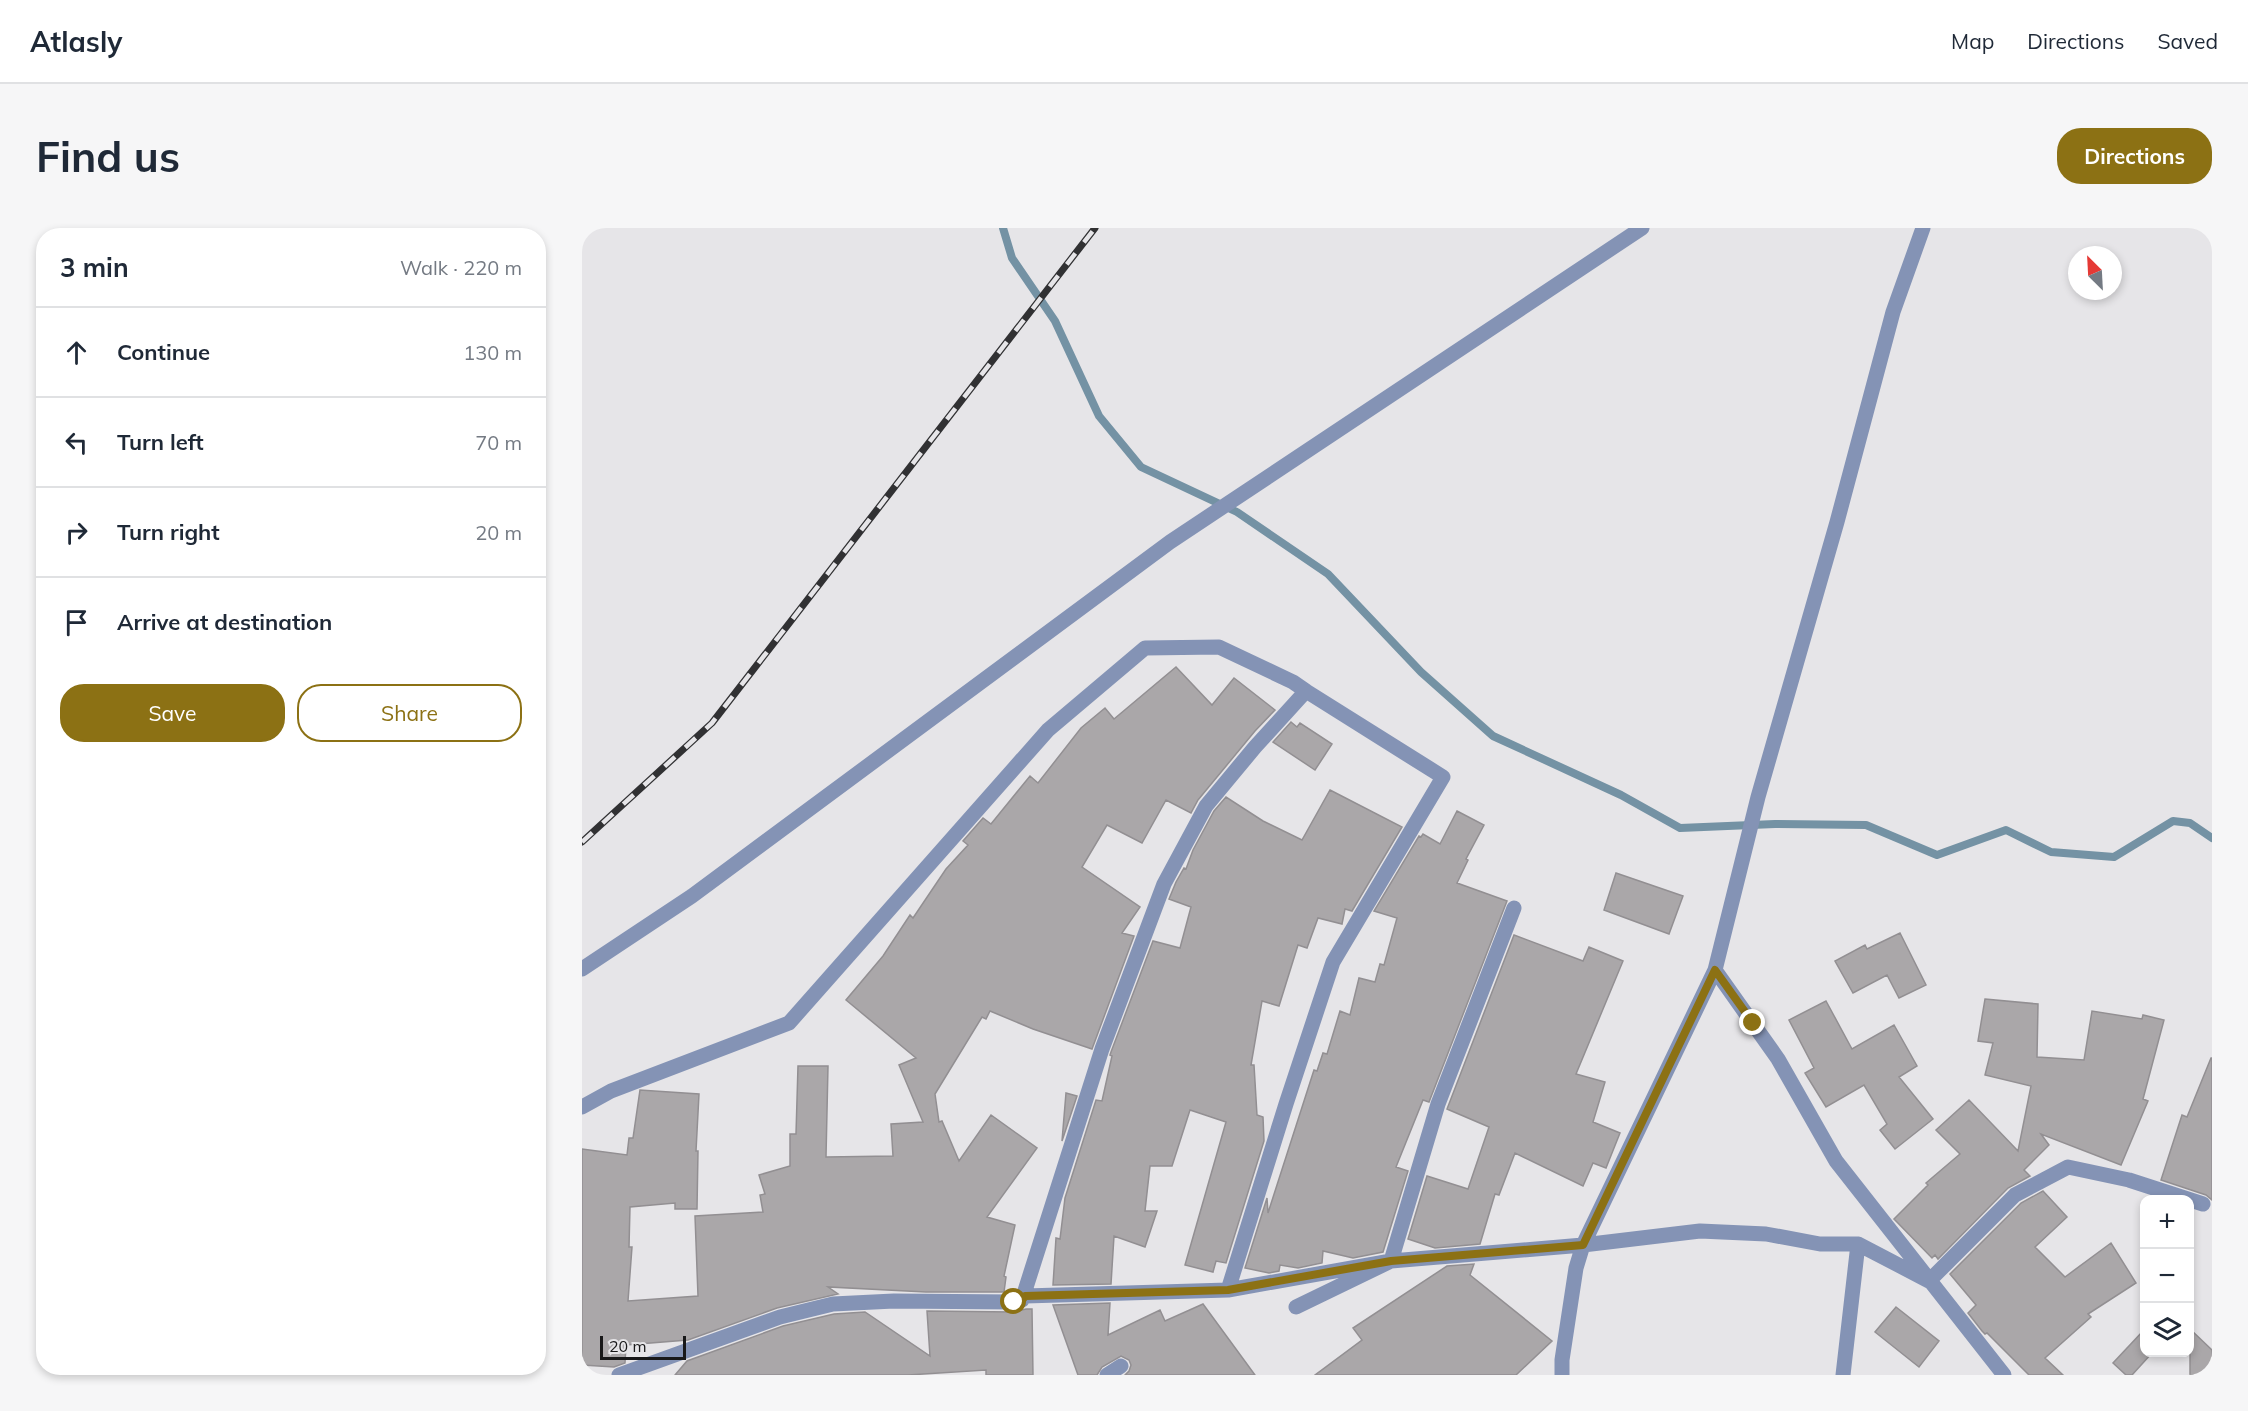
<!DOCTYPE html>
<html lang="en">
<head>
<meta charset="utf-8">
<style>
	body { margin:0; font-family:Mulish,sans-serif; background:#f6f6f7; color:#1f2937 }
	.controls { position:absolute; right:18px; bottom:18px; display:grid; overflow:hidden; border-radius:12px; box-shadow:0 3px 9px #0003 }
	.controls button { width:54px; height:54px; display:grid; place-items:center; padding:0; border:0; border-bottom:2px solid #e0e1e3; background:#fff; color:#1f2937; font:30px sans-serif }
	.compass { position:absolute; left:1486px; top:18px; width:54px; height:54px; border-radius:50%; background:#fff; box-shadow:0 3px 9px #0003; rotate:336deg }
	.scale { position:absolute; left:18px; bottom:15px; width:86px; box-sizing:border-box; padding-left:6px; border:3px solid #181819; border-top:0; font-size:16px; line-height:21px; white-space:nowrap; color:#181819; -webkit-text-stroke:4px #e6e5e8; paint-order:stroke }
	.stop { position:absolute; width:18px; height:18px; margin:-14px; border:4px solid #8c7114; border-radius:50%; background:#fff }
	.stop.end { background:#8c7114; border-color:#fff; box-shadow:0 2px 6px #0008 }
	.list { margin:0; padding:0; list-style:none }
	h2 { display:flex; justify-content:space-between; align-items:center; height:78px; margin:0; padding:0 24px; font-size:26px }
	h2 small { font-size:20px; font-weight:400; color:#747a83 }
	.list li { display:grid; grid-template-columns:39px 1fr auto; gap:18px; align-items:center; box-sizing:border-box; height:90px; padding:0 24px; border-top:2px solid #e0e1e3 }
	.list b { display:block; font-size:22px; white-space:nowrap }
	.list em { font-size:20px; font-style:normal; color:#747a83 }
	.actions { display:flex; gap:12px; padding:18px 24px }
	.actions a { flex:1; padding:14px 0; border:2px solid #8c7114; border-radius:24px; text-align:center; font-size:21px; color:#8c7114 }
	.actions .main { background:#8c7114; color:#fff }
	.icon { flex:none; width:33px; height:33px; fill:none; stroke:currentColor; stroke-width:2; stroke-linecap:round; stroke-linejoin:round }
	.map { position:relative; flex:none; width:1630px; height:1147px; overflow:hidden; border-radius:24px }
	header { display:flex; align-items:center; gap:36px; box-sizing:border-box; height:84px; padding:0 30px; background:#fff; border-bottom:2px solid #e0e1e3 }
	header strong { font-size:28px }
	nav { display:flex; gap:33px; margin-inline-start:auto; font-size:21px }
	.intro { display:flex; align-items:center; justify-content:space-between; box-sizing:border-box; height:144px; padding:0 36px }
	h1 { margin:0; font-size:42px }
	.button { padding:15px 27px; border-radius:24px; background:#8c7114; color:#fff; font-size:21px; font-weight:700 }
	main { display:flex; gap:36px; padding:0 36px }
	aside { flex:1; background:#fff; border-radius:24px; box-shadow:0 3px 9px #0003 }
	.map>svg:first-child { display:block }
</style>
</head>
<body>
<header>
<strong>Atlasly</strong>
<nav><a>Map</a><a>Directions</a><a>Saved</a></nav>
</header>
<div class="intro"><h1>Find us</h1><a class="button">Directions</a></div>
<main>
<aside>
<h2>3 min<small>Walk · 220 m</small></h2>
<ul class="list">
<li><svg class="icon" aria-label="ahead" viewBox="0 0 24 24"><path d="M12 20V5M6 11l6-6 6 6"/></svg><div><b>Continue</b></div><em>130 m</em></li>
<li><svg class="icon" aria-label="left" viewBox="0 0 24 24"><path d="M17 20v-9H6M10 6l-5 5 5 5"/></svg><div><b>Turn left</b></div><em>70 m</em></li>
<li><svg class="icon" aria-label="right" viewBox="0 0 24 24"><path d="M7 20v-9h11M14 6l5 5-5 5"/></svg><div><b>Turn right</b></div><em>20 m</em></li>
<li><svg class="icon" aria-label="arrive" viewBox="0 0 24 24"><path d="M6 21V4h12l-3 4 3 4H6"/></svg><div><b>Arrive at destination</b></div></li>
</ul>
<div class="actions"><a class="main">Save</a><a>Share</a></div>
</aside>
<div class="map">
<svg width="1630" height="1147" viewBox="0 0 1630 1147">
	<rect width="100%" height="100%" fill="#e6e5e8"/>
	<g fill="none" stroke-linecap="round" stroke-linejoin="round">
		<!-- stream -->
		<path stroke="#7492a4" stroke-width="8" d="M 421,0 L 430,30 L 473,93 L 517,188 L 559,239 L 655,284 L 746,346 L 839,444 L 911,508 L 1039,567 L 1098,600 L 1193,596 L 1284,597 L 1355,627 L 1424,602 L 1469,624 L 1532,629 L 1591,593 L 1608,595 L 1630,610"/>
	</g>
	<!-- building -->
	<path fill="#aaa7a9" stroke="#928f92" stroke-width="1.5" d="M 594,439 L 630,477 L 652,450 L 693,482 L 673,503 L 616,572 L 609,585 L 584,572 L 560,615 L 525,597 L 500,639 L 558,679 L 540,705 L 552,708 L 510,821 L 451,801 L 408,783 L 404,791 L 400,789 L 353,866 L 357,894 L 360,893 L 377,933 L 409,887 L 455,920 L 405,989 L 433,997 L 422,1048 L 424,1049 L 422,1064 L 344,1064 L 246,1059 L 256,1066 L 195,1080 L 106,1112 L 44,1117 L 43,1135 L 32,1139 L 0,1137 L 0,921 L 45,927 L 47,910 L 51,910 L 58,862 L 117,866 L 114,923 L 116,923 L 115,981 L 93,981 L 93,975 L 48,979 L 47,1019 L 50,1019 L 46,1073 L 116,1068 L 113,988 L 181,984 L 178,967 L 183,966 L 177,947 L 208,938 L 208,906 L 214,906 L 216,838 L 246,838 L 244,929 L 311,928 L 309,896 L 341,894 L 317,837 L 334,830 L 264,772 L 301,728 L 328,687 L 331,690 L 364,641 L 386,617 L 381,613 L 401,590 L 409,596 L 448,548 L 456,555 L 499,500 L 523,480 L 532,491 Z
		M 709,494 L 715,499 L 718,495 L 750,516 L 733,542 L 691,514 Z
		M 748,562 L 820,599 L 770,683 L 763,681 L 760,696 L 736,690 L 725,720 L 716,717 L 697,778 L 680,773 L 669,837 L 672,837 L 675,887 L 681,889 L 682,913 L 644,1035 L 634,1033 L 631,1044 L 603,1037 L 644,894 L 608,882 L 590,938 L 568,938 L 563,983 L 575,983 L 563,1019 L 532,1008 L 529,1056 L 471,1057 L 474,1010 L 478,1011 L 483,970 L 514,872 L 520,873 L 530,828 L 528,827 L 529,824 L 571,713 L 598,720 L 609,679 L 587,671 L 594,654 L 602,640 L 604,641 L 611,622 L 632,583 L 644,569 L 681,593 L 720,612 Z
		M 875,583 L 902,597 L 884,631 L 886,632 L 875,655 L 925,673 L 847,874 L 841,872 L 814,939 L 826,943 L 801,1024 L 771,1030 L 741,1023 L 740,1035 L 716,1040 L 698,1037 L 697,1043 L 687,1045 L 663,1040 L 685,970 L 686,985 L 732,842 L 735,843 L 741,825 L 745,826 L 758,783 L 768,787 L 777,750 L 793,754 L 798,736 L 802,737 L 815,690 L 792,683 L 837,608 L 839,609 L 841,606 L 858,616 Z
		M 1034,645 L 1101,668 L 1087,706 L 1022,682 Z
		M 1318,705 L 1344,757 L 1317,770 L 1305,747 L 1271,765 L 1253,733 L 1283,717 L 1285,721 Z
		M 932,707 L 1001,733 L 1007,719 L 1041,733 L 994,846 L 1023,854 L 1011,894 L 1038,905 L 1024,940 L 1011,935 L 1001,958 L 933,925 L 917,967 L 913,966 L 898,1016 L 853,1020 L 826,1011 L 845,948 L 886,961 L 907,899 L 865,881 Z
		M 1403,771 L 1456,776 L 1455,829 L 1502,832 L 1510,783 L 1560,791 L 1561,787 L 1582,792 L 1561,871 L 1566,873 L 1539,937 L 1459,906 L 1467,917 L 1442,942 L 1448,948 L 1426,960 L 1356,1031 L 1353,1027 L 1350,1030 L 1312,991 L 1346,957 L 1344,955 L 1378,926 L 1354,902 L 1387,872 L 1436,923 L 1449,858 L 1403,847 L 1411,815 L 1396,813 Z
		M 1244,773 L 1270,821 L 1312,797 L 1335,838 L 1317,849 L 1351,891 L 1313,921 L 1298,902 L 1305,896 L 1282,857 L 1244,879 L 1223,845 L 1232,840 L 1207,792 Z
		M 1629,830 L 1630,830 L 1630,972 L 1624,967 L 1579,952 L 1600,887 L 1605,889 Z
		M 484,865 L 495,868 L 480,913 Z
		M 1461,963 L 1485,989 L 1453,1019 L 1483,1049 L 1529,1015 L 1554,1055 L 1506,1086 L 1509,1089 L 1463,1130 L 1481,1147 L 1447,1147 L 1405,1105 L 1403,1106 L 1400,1103 L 1386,1085 L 1394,1077 L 1368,1046 L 1439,975 Z
		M 892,1036 L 888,1047 L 970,1113 L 934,1147 L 733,1147 L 780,1112 L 771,1100 L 865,1038 Z
		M 528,1075 L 526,1107 L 578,1082 L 583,1093 L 621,1076 L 673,1147 L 543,1147 L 547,1143 L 549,1137 L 547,1132 L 539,1128 L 520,1139 L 515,1147 L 496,1147 L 471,1077 Z
		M 1314,1079 L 1357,1113 L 1337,1139 L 1293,1104 Z
		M 444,1081 L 450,1081 L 451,1147 L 404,1147 L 404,1142 L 326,1147 L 93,1147 L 105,1133 L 201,1098 L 252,1086 L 283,1084 L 348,1128 L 345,1083 L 432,1084 Z
		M 1608,1101 L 1630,1122 L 1630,1147 L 1608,1147 Z
		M 1561,1103 L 1563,1125 L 1570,1125 L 1550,1147 L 1544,1147 L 1531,1135 Z"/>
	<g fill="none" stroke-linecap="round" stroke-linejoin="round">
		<!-- minor -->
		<path stroke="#8493b5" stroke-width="15" d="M 0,741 L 110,668 L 588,314 L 1060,0
			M 1133,742 L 1176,569 L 1255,294 L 1311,84 L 1341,0
			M 0,879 L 29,863 L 207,795 L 466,502 L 563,420 L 637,419 L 711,454 L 724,463 L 673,519 L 624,578 L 582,656 L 520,821 L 440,1072 L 432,1074 L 312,1073 L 251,1076 L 198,1089 L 37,1147
			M 646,1062 L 704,876 L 751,734 L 861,549 L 724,463
			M 443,1068 L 646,1062 L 809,1033 L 856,876 L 932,680
			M 714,1079 L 809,1033 L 1001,1017 L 1118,1003 L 1184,1006 L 1238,1016 L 1276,1016 L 1347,1053 L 1433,967 L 1486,939 L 1547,952 L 1621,976
			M 525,1147 L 539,1138
			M 980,1147 L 980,1132 L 994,1040 L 1001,1017 L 1133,742 L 1196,831 L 1254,933 L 1422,1147
			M 1261,1147 L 1276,1016"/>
		<!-- rail casing -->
		<g stroke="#313133" stroke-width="7">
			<path id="rail" d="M 0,614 L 130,495 L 513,0"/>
		</g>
		<!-- rail -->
		<use href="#rail" stroke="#e6e5e8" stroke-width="4.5" stroke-dasharray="14" stroke-linecap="butt"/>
	</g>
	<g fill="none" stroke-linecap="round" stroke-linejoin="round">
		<!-- route -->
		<path stroke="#8c7114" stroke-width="8" d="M 432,1074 L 440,1072 L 443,1068 L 646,1062 L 809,1033 L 1001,1017 L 1133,742 L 1171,795"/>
	</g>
</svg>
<div class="controls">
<button>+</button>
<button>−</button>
<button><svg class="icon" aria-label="layers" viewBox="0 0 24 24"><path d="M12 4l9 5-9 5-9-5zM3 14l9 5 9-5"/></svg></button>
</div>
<svg class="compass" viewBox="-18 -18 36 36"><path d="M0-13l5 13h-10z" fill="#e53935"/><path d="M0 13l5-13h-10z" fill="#747a83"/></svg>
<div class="scale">20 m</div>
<div class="stop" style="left:432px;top:1074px"></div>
<div class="stop end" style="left:1171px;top:795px"></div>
</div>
</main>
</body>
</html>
